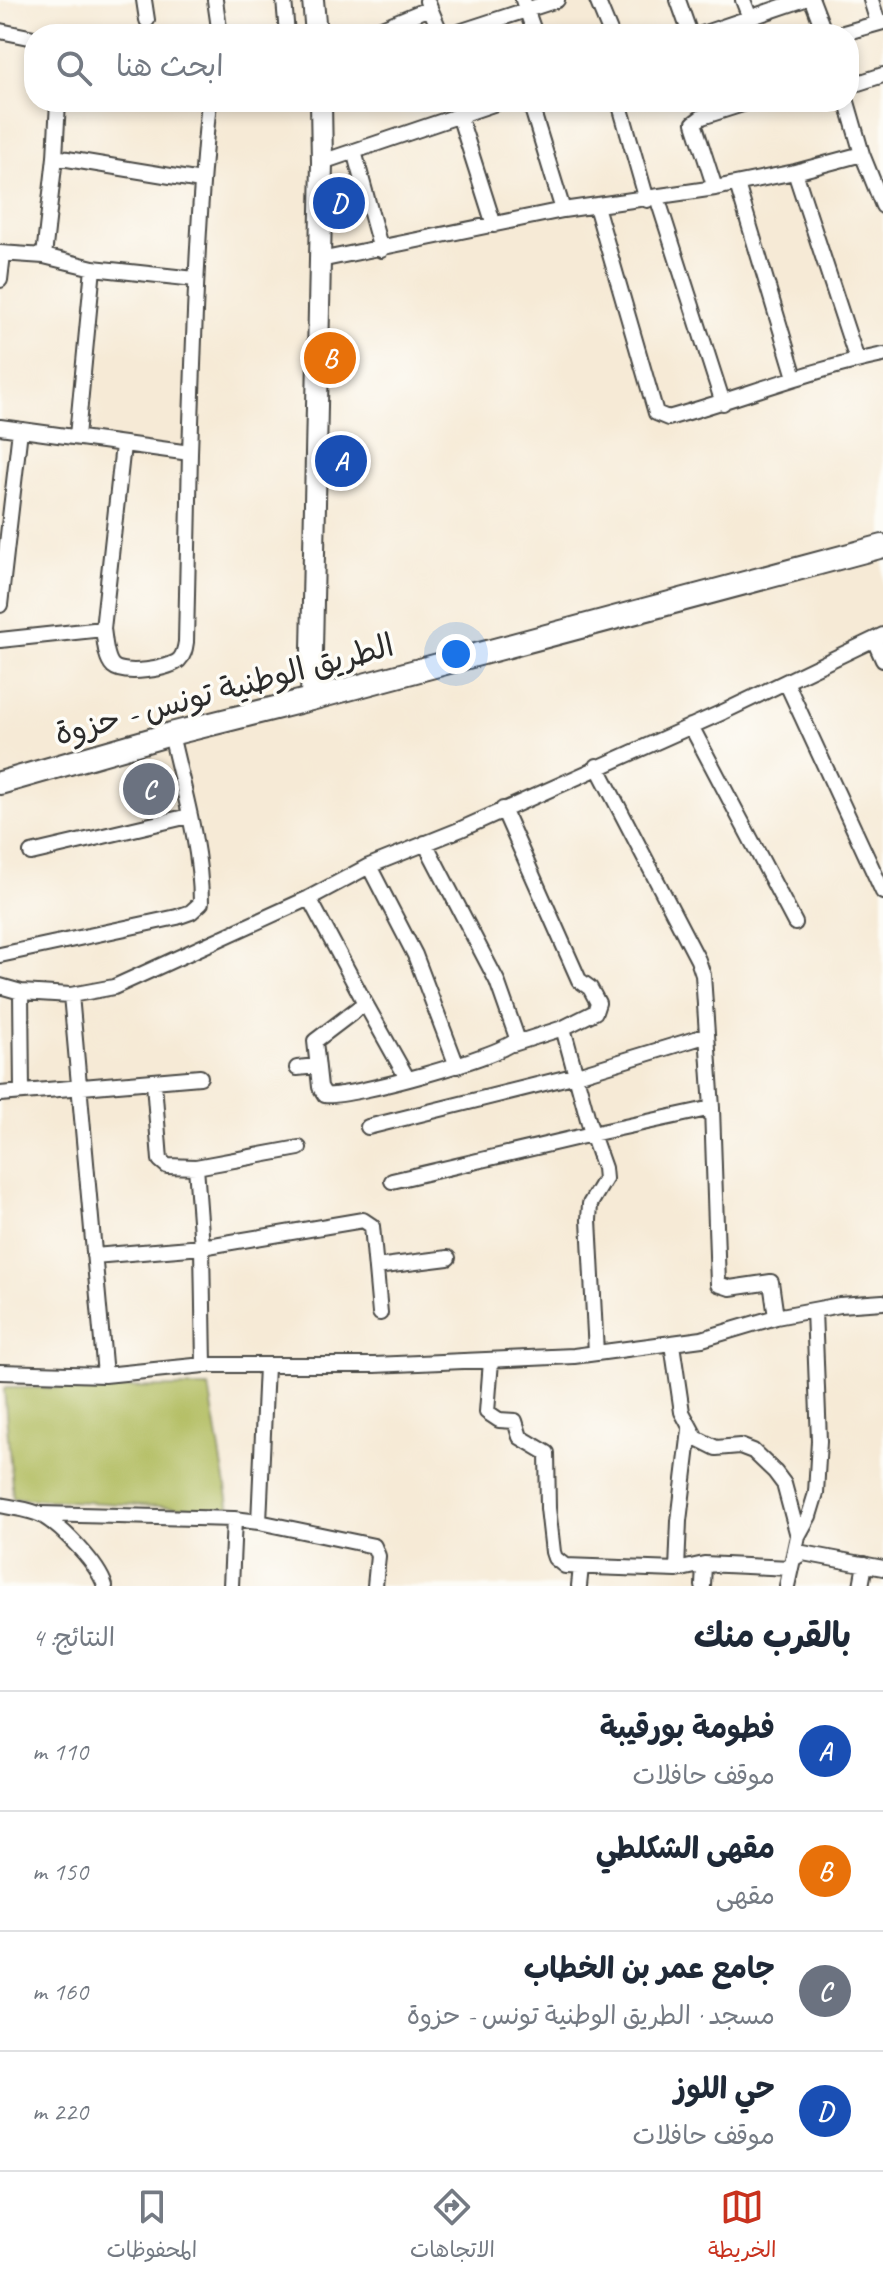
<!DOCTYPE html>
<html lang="ar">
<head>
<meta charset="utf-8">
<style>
	body { margin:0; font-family:Caveat,"Playpen Sans Arabic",sans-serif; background:#f2f2f3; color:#1f2937; direction:rtl }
	.you { position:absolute; left:456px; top:654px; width:28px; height:28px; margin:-20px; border:6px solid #fff; border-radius:50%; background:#1a73e8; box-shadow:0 0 0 12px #1a73e833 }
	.badge { display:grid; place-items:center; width:52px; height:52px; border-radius:50%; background:#c8321e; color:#fff; font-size:26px; font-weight:700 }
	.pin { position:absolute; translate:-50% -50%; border:4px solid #fff; box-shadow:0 2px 8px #0006 }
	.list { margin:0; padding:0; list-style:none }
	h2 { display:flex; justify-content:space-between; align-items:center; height:104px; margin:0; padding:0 32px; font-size:34px }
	h2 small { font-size:26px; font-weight:400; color:#747a83 }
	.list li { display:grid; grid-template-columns:52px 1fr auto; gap:24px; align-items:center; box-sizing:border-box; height:120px; padding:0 32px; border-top:2px solid #e0e1e3 }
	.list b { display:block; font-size:30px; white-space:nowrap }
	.list p { margin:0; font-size:26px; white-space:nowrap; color:#747a83 }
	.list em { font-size:26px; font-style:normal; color:#747a83 }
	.icon { flex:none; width:44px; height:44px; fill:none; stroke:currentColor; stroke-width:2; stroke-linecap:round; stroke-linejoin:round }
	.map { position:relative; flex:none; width:883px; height:1586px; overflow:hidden; direction:ltr }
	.search { position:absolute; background:#fff; box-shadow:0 4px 12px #0003; left:24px; right:24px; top:24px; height:88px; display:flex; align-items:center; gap:20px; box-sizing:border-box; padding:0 28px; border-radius:32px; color:#747a83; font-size:30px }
	.sheet { height:584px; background:#fff }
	nav { display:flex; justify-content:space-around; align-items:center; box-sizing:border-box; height:112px; border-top:2px solid #e0e1e3; background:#fff; font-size:22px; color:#747a83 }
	nav a { display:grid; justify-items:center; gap:4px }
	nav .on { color:#c8321e }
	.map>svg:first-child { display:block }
</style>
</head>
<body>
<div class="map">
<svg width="883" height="1586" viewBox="0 0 883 1586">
	<rect width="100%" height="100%" fill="#fdfcf7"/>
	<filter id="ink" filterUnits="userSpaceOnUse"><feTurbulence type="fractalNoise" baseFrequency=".0125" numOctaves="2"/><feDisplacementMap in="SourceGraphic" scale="16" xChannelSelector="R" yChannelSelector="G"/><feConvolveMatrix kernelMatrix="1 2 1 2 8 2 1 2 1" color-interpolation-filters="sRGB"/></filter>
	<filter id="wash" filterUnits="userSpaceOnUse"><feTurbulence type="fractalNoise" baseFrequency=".006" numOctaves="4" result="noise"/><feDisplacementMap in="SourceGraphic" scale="32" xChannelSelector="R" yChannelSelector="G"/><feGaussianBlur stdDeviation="1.8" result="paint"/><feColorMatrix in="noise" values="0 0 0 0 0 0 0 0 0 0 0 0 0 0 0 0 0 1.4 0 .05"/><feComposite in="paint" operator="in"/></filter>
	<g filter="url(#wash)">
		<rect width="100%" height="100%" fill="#f6ead6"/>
		<!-- green -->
		<path fill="#b0bb5d" stroke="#6e7344" stroke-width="2" d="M 209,1387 L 230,1510 L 13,1498 L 4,1388 Z"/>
	</g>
	<g filter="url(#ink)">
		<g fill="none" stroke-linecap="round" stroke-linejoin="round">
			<!-- street casing -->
			<g stroke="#494845" stroke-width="18">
				<path id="street" d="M 144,0 L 147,20
					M 215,0 L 219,28
					M 284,0 L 287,34
					M 523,0 L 535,34
					M 597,0 L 611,34
					M 678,0 L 690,34
					M 743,0 L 750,18
					M 812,0 L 825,34
					M 871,0 L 878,23
					M 427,1 L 441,34
					M 0,31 L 34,38
					M 367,34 L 430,8
					M 453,34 L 557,0
					M 702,34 L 802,0
					M 840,34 L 883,22
					M 849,86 L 883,75
					M 530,102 L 563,210
					M 619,102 L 647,200
					M 847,102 L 862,154 L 883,206
					M 459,115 L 494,225
					M 354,151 L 381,250
					M 55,157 L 201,181
					M 322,162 L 499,102
					M 795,172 L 857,360
					M 737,184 L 795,377
					M 715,188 L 694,123 L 702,117 L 749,102
					M 657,197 L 723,403
					M 596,206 L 656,413 L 668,418 C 740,398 809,370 883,355
					M 0,253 L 44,256 L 55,157 L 58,102
					M 44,256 L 93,268 L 195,279
					M 320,260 L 563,210 L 715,188 L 795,172 L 862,154
					M 0,280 L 3,254
					M 0,427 L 190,453 L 186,642 C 185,649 184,655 179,660 C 169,669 124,676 113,666 C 105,658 105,640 103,629 L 0,640
					M 77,436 L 93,268
					M 190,453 C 194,336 197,219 209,102
					M 0,605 L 20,430
					M 103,629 L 123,445
					M 874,640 L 883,660
					M 786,682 L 883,892
					M 691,726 L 795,923
					M 597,766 L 698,960 L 703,975 L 712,1108 L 718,1284 L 730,1288 L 771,1282 L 776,1317
					M 503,809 L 579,980 L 590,988 L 598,1003 L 595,1012 L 563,1028 L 592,1134 L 712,1108
					M 31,853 L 189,816
					M 369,866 L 415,955 L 457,1066
					M 309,898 L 365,1003 L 315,1041 L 320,1087 L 325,1095 C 350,1098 499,1057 516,1040 L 516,1035 L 497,981 L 425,843
					M 0,955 L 177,917 L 191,912 L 201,903 C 201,847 183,788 171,734
					M 0,986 L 21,992 L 71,995 L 114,987 L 309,898 L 369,866 L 459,830 L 723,712 L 883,635
					M 21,992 L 22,1091
					M 71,995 L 105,1375
					M 365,1003 L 407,1078
					M 513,1044 L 563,1028
					M 297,1068 L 317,1066
					M 154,1083 L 160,1160 L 167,1166 L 196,1167 L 202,1247 L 204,1365
					M 0,1094 L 200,1077
					M 368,1127 L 577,1075 L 705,1036
					M 196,1167 L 299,1148
					M 392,1181 L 592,1134 L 604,1168 L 605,1179 L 590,1204 L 589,1220 L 596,1353
					M 94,1256 L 202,1247 L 363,1220 L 372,1226 L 380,1313
					M 376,1267 L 448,1258
					M 672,1344 L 682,1412 L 696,1438 L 716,1448 L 740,1446 L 753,1451 L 775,1472 L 784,1484 L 798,1536 L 793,1559
					M 491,1361 L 487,1412 L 499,1420 L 515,1421 L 520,1437 L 547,1453 L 548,1508 L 553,1552 L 555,1558 L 565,1566 L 677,1570 L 679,1521 L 690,1430
					M 0,1372 L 105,1375 L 204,1365 L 374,1365 L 574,1356 L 702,1339 L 776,1317 L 840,1305 L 883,1302
					M 0,1505 C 13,1508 31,1509 43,1516 C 63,1528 98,1564 105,1586
					M 41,1514 L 234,1519 L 259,1522 L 266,1366
					M 259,1522 L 374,1546 L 378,1556 L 375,1586
					M 798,1536 L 809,1516 L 816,1493 L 819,1441 L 814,1310
					M 677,1570 L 704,1564 L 790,1568
					M 231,1586 L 234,1519
					M 579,1586 L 581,1567
					M 703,1586 L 704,1564
					M 787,1586 L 793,1559 L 803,1553 L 883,1568
					M 861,1586 L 865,1564"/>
			</g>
			<!-- secondary casing -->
			<g stroke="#494845" stroke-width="24">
				<path id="secondary" d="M 313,0 L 316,34
					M 311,699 L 322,162 L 321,102"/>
			</g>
			<!-- primary casing -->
			<g stroke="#494845" stroke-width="26">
				<path id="primary" d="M 0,783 L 171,734 L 311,699 L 883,546"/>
			</g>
			<!-- street -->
			<use href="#street" stroke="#fff" stroke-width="14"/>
			<!-- secondary -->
			<use href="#secondary" stroke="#fff" stroke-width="20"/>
			<!-- primary -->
			<use href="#primary" stroke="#fff" stroke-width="22"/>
		</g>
	</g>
	<g text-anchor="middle" stroke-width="7" stroke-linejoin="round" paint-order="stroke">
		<!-- street labels -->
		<g font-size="32" fill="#2b2b2b" stroke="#fdfcf7">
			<text transform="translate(224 689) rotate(-15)" y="11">الطريق الوطنية تونس - حزوة</text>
		</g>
	</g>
</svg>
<div class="you"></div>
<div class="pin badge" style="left:341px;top:461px;background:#1a4fb4">A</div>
<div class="pin badge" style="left:330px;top:358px;background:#e8710a">B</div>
<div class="pin badge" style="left:149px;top:789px;background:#6b7280">C</div>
<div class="pin badge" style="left:339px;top:203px;background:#1a4fb4">D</div>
<div class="search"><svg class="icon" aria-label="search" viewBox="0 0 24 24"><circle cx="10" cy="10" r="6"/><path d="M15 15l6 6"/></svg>ابحث هنا</div>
</div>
<section class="sheet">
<h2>بالقرب منك<small>النتائج: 4</small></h2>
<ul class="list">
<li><span class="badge" style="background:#1a4fb4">A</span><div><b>فطومة بورقيبة</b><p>موقف حافلات</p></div><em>110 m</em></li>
<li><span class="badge" style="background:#e8710a">B</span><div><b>مقهى الشكلطي</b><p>مقهى</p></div><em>150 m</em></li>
<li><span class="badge" style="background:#6b7280">C</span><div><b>جامع عمر بن الخطاب</b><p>مسجد · الطريق الوطنية تونس - حزوة</p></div><em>160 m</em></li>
<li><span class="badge" style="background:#1a4fb4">D</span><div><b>حي اللوز</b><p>موقف حافلات</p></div><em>220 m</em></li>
</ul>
</section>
<nav>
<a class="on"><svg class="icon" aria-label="map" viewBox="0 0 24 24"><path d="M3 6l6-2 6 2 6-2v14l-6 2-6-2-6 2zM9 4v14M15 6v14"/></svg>الخريطة</a>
<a><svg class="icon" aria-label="directions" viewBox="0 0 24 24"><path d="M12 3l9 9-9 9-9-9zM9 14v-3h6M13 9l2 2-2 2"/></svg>الاتجاهات</a>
<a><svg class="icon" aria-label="saved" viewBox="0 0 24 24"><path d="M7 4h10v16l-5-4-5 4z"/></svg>المحفوظات</a>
</nav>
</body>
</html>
